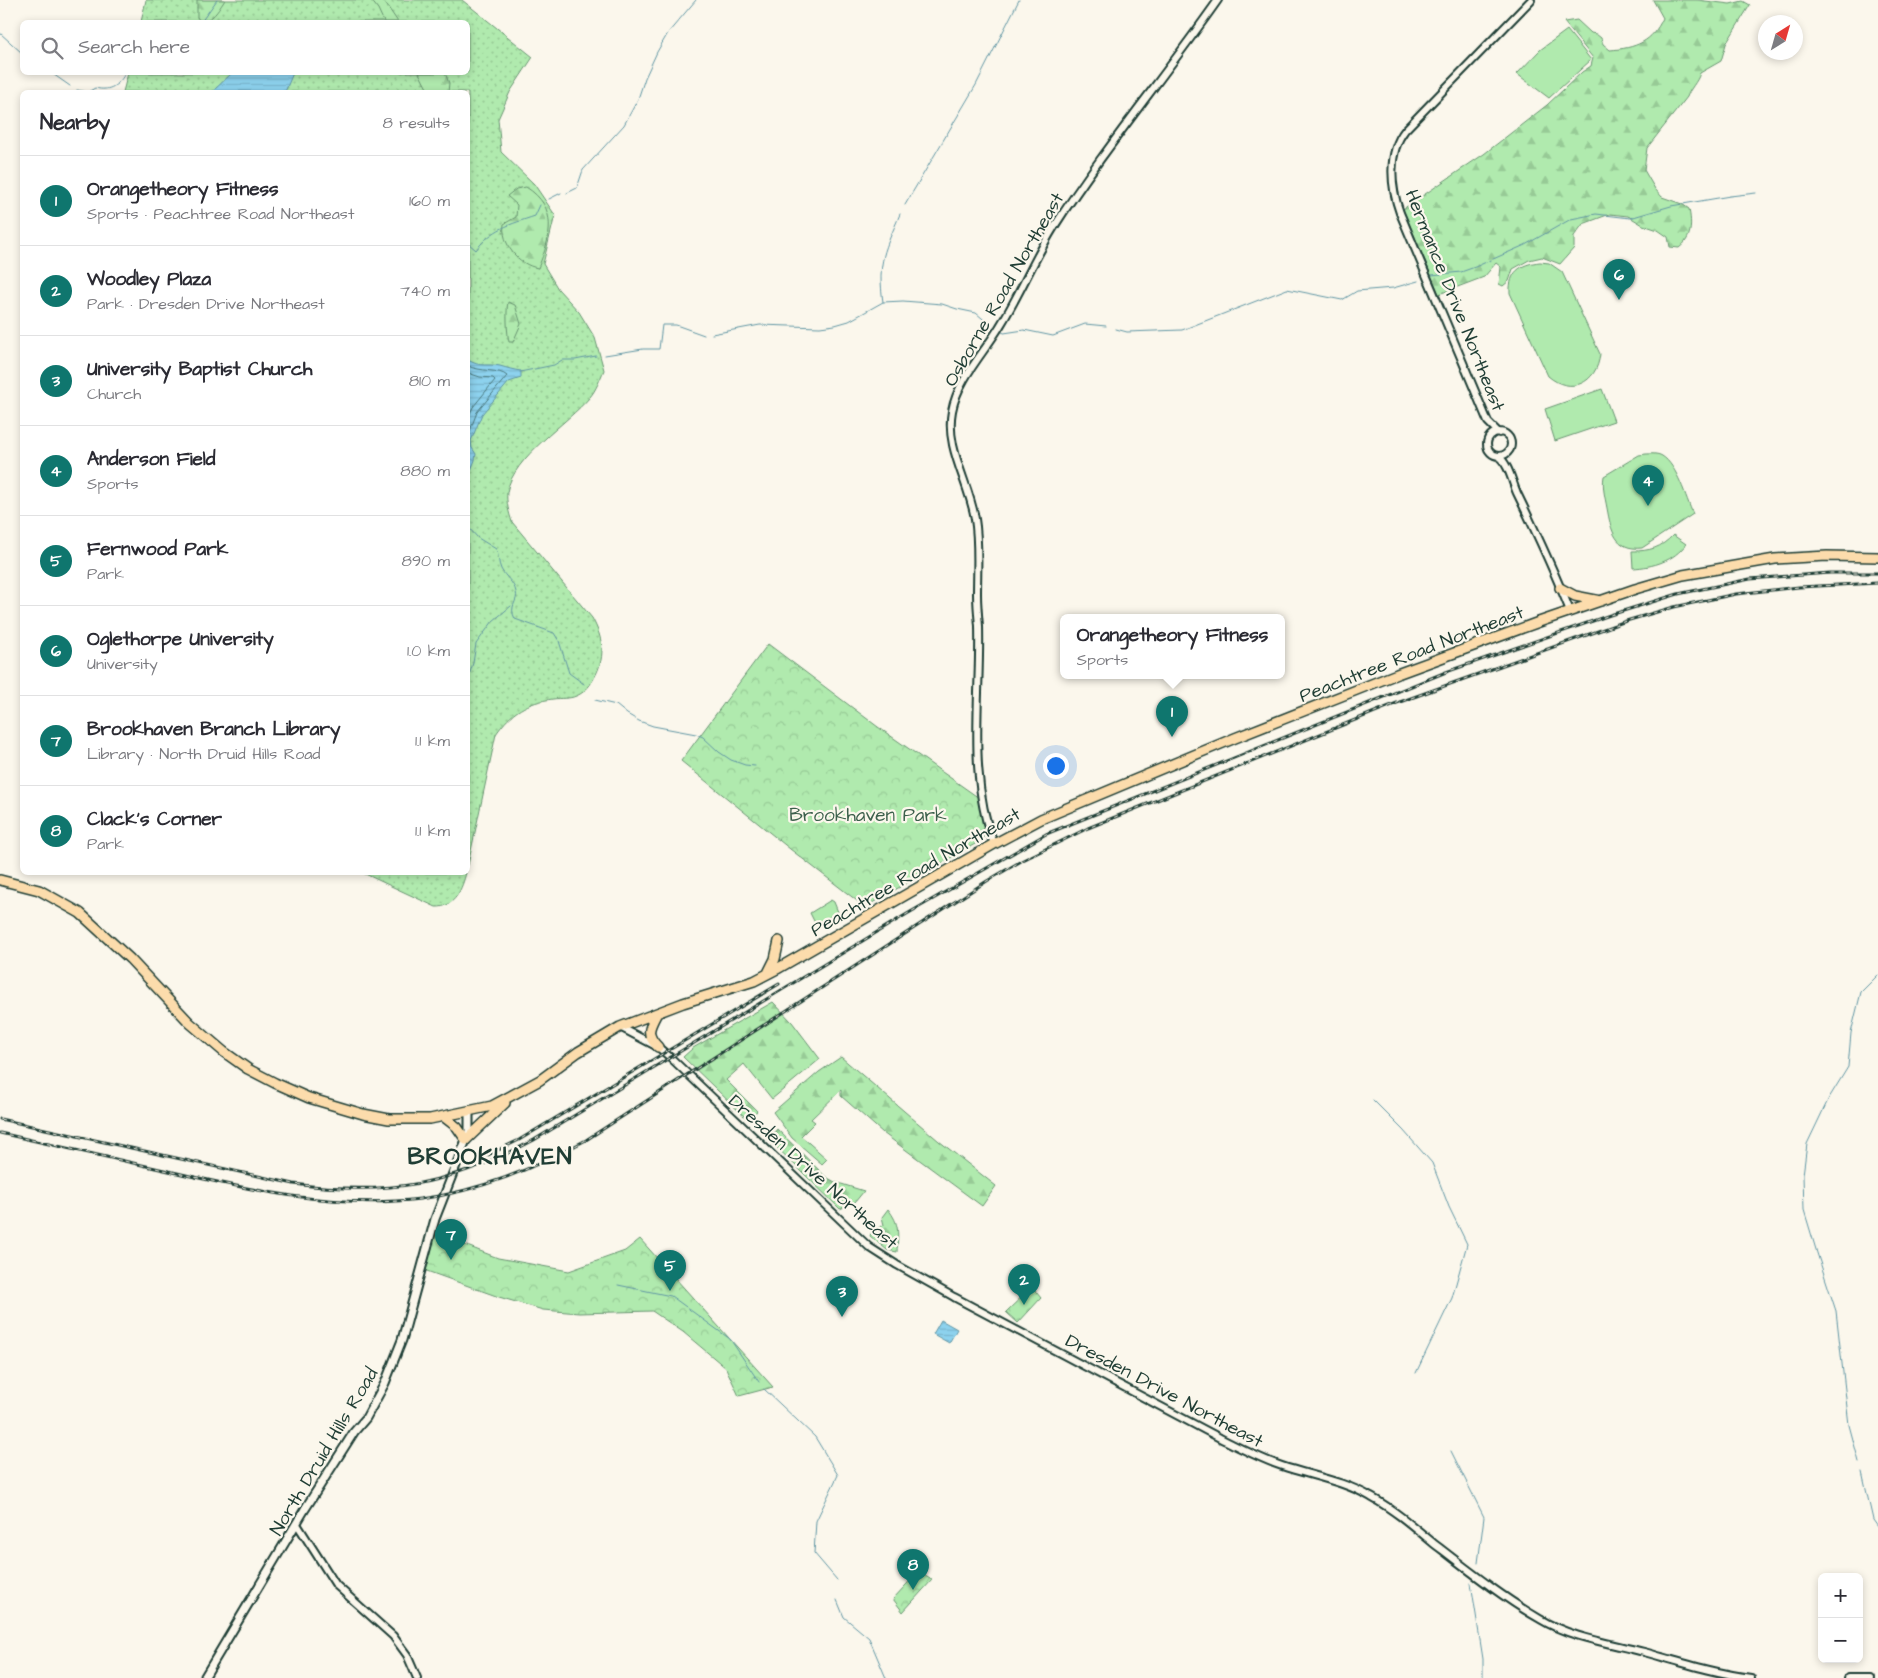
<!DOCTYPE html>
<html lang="en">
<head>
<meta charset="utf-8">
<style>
	body { margin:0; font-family:"Architects Daughter",sans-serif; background:#f2f2f3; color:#2b2b33 }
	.controls { position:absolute; right:15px; bottom:15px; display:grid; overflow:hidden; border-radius:8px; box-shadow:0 2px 8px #0003 }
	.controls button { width:45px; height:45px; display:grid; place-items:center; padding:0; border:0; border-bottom:1px solid #e1e1e2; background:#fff; color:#2b2b33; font:25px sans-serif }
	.compass { position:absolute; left:1758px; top:15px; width:45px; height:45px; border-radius:50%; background:#fff; box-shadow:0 2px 8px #0003; rotate:37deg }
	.you { position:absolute; left:1055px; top:765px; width:18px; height:18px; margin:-12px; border:4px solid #fff; border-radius:50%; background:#1a73e8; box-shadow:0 0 0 8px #1a73e833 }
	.badge { display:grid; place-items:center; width:32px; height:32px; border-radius:50%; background:#0f766e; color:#fff; font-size:16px; font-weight:700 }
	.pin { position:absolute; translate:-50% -41px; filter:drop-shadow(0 1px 2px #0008) }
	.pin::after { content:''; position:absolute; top:26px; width:18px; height:15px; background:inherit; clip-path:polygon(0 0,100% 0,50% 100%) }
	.popup { position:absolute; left:1060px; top:614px; width:225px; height:65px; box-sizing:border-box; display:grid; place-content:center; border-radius:8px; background:#fff; filter:drop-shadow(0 1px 4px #0005); font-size:16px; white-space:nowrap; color:#7c7c81 }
	.popup b { font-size:19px; color:#2b2b33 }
	.popup::after { content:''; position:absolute; left:50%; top:100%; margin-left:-10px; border:10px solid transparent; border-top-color:#fff }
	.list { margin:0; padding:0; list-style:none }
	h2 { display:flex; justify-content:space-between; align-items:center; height:65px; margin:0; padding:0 20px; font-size:21px }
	h2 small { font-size:16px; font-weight:400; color:#7c7c81 }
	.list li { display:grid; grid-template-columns:32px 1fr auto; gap:15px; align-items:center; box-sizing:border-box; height:90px; padding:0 20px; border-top:1px solid #e1e1e2 }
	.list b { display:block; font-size:19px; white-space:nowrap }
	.list p { margin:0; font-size:16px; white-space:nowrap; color:#7c7c81 }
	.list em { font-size:16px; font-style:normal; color:#7c7c81 }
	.icon { flex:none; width:28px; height:28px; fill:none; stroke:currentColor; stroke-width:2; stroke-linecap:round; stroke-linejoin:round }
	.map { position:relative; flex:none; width:1878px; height:1678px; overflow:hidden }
	.search { position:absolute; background:#fff; box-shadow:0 2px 8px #0003; left:20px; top:20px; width:450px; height:55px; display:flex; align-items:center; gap:12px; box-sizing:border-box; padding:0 18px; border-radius:8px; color:#7c7c81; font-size:19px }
	.panel { position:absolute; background:#fff; box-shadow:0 2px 8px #0003; left:20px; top:90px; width:450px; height:785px; border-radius:8px }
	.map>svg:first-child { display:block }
</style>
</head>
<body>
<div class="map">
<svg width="1878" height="1678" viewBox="0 0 1878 1678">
	<defs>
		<pattern id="grass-dots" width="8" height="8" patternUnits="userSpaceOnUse" patternTransform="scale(1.25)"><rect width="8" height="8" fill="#b0eaae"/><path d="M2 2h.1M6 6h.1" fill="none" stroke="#97ca96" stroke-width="1.8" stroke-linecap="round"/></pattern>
		<pattern id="forest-firs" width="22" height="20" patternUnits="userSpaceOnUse" patternTransform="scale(1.25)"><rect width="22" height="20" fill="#b0eaae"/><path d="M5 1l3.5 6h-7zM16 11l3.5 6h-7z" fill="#97ca96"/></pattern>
		<pattern id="park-crowns" width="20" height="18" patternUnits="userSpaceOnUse" patternTransform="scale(1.25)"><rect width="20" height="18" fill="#b0eaae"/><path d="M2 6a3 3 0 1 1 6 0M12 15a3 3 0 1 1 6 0" fill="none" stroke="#97ca96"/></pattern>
		<pattern id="water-rules" width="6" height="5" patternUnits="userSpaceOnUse" patternTransform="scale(1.25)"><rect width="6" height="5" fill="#8dd2ee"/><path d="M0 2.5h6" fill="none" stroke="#79b5cd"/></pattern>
	</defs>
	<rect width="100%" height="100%" fill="#fbf7ec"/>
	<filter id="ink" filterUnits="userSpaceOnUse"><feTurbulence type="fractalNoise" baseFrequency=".02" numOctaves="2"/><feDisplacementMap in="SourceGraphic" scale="10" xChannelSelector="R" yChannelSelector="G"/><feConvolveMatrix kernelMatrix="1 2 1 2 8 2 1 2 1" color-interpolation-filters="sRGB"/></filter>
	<g filter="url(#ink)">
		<!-- grass -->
		<path fill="url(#grass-dots)" stroke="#689471" d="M 146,0 L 462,0 L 533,57 L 510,92 L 498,119 L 501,152 L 534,184 L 555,215 L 543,264 L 558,289 L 579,312 L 595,338 L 604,370 C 600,379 596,390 590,397 C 567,424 513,457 507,492 C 506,502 509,513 512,522 L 592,618 C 604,640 606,658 593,680 C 589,687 584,693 576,696 C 570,699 560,698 553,699 C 527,702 511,712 496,734 L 468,865 L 468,92 L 123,92 L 128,73 L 468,72 L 468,22 L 141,22 Z
			M 363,873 L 466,873 C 462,888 455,908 436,907 Z"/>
		<!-- forest -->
		<path fill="url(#forest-firs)" stroke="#689471" d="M 197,0 L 225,0 C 218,10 213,22 199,20 L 197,17 Z
			M 371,0 L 383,0 L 398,22 L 384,22 L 378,9 Z
			M 1653,0 L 1697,0 L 1730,4 L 1743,1 L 1750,5 L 1726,44 L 1721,61 L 1700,73 C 1697,83 1690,88 1687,97 L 1647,148 L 1644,170 L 1655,189 L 1662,197 L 1682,204 L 1689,209 C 1692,225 1692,238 1679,248 L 1670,247 L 1668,237 L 1658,230 L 1643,225 L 1628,216 L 1610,214 L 1583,224 L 1574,236 L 1574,248 L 1560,264 L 1542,257 L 1529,260 L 1513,269 L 1509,281 L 1503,286 L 1499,284 L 1501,267 L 1496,263 L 1484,277 L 1439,294 L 1403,209 L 1484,154 L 1547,105 L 1582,72 L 1591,66 L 1593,58 L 1564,22 L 1577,20 L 1591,33 L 1596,34 L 1601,38 L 1603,44 L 1610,50 C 1636,48 1652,42 1663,18 Z
			M 419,73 L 445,73 L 449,83 L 448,92 L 429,92 Z
			M 526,187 C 559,208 551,237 538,268 C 518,265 501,243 504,224 L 516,217 L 517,205 L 507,196 L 516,189 Z
			M 508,302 L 515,305 L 521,324 L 513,342 L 509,342 C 507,333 506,311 508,302 Z
			M 773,1002 L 792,1022 L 820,1059 L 772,1099 L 744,1064 L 726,1080 L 757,1111 L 748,1120 L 683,1057 L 693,1048 Z
			M 841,1057 L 939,1141 L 996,1186 L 982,1206 L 883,1133 L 841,1096 L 841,1090 L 811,1119 L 815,1122 L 801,1136 L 827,1159 L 822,1164 L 792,1138 L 773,1112 L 819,1072 Z
			M 766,1127 L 773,1134 L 777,1129 L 826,1177 L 835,1182 L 864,1191 L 855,1202 L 840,1209 L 760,1131 Z
			M 888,1209 C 900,1224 898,1233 897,1252 L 887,1250 L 870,1236 L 872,1231 L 884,1225 L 882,1217 Z"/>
		<!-- park -->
		<path fill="url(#park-crowns)" stroke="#689471" d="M 768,644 L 878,727 L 979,798 L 984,836 L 982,840 L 865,907 L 790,849 L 681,761 Z
			M 431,1232 L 498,1258 L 569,1271 L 625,1251 L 640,1239 L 773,1387 L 739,1396 L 726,1368 L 683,1332 L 652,1311 L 579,1313 L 543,1310 L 499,1297 L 424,1270 Z
			M 1032,1287 L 1041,1298 L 1018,1323 L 1006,1312 Z
			M 918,1572 L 932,1580 L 903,1612 L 893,1599 Z"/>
		<!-- pitch -->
		<path fill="#b0eaae" stroke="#689471" d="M 1567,30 L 1591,60 L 1549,98 L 1517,74 L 1540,50 Z
			M 1540,262 L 1549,263 L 1562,272 L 1600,354 C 1597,384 1570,395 1548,376 L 1510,293 C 1509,272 1520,264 1540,262 Z
			M 1602,389 L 1614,421 L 1555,441 L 1545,409 Z
			M 1646,454 C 1651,454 1657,453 1662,456 C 1677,465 1686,498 1693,514 L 1642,548 C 1615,551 1611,530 1607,508 C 1605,497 1602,487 1604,476 L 1639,455 Z
			M 1673,535 L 1686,544 C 1674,561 1653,567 1633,568 L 1632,551 C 1650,551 1661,548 1673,535 Z
			M 831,900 L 834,902 L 838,912 L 818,924 L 815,923 L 810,913 Z"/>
		<!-- water -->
		<path fill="url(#water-rules)" stroke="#6196a4" d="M 233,72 L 293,72 L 293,73 L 285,92 L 212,92 Z
			M 468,360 C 481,368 488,363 500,366 C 507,368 513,370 521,371 L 521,378 L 509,382 L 482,414 L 471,441 L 472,448 L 476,454 L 475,460 L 468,478 Z
			M 941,1320 L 957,1329 L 949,1343 L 933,1334 Z"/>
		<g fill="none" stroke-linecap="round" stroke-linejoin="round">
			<!-- shore -->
			<path stroke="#4b797e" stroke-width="1" d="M 468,366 C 480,372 500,369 507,376 L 477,412 L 468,436
				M 468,373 L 480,377 L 493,378 L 495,380 L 473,407 L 468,418"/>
			<!-- stream -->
			<path stroke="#6196a4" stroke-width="1" d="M 201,22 L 217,0
				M 0,33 L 22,53
				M 50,72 L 70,86
				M 77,90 L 88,92 L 95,88 C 110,92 119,85 126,72
				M 567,193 L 577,188 L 583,170 L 624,125 L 638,99 L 645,78 L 657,52 L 668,33 L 696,0
				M 549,199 L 561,193
				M 905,205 L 976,85 L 1019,0
				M 468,243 L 476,250 C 493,228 509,225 535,216 L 540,205
				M 1432,275 L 1461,272 L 1475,267 L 1525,245 L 1571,219 L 1596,214 L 1630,218 L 1671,206 L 1730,196 L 1756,193
				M 883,302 C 877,261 885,250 900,214
				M 1116,329 L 1127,332 L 1182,330 L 1287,289 L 1342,300 L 1357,291 L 1393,288 L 1418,281
				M 999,330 L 1004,333 L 1024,330 L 1053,336 L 1085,324 L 1106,326
				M 712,334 L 760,325 L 820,327 L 835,325 L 849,321 L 883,302 L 903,301 L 942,304 L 957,309 L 976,313 L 995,329
				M 605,355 L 643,349 L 659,349 L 662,325 L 676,325 L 704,335
				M 520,372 L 554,365 L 562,360 L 575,360 L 596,356
				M 468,527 L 478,538 L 496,549 C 499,555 498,563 501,569 C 505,577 514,582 516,592 C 519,602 508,605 515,619 L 554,633 L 559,641 L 569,673 L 584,684
				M 468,679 L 473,663 L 476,644 L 493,621 L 511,606
				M 595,700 L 616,705 L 627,714 L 639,721 L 653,726 L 696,734 L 703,737 L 719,752 L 731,760 L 745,765 L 755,766
				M 439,872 L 439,873
				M 1373,1100 L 1403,1130 L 1432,1163 L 1449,1207 L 1467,1244 L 1452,1298 L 1416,1373
				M 618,1285 L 671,1296 L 730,1339 L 759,1382
				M 764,1389 L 815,1437 L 838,1475 L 816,1521 L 814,1553 L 837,1580
				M 1451,1451 L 1484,1517 L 1478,1563
				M 1859,1462 L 1849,1425 L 1836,1311 L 1817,1253 L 1804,1210 L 1803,1175 L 1807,1144 L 1829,1098 L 1848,1067 L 1851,1033 L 1861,992 L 1878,975
				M 1862,1472 L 1873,1520 L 1878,1527
				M 1471,1583 L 1483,1659 L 1483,1678
				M 837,1600 L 844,1617 L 869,1638 L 886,1678"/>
			<!-- tertiary casing -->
			<g stroke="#1f3d34" stroke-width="10">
				<path id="tertiary" d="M1487 444a12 12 0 1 1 24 0a12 12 0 1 1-24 0Z
					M 1499,433 L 1488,422 L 1400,213 C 1391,188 1387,153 1405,130 L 1531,0
					M 1498,456 C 1509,464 1512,482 1517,493 C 1536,532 1554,571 1570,611
					M 994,844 C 967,775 981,698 979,626 C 978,615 977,604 977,594 C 977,569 979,543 975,519 C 969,482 945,448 952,411 C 958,379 984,353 1000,326 C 1020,294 1034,259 1054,227 C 1104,149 1164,77 1218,0
					M 620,1027 L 658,1047 L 671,1058 L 869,1247 L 897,1265 L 954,1297 L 1220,1438 C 1240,1448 1261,1459 1282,1466 C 1312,1476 1344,1481 1371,1497 C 1393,1509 1413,1526 1432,1542 C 1467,1569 1502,1597 1540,1619 C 1571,1638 1610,1643 1644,1652 C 1680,1662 1714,1673 1751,1678
					M 297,1524 L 336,1585 L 393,1636 L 407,1655 L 417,1678
					M 1848,1678 L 1870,1678"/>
			</g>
			<!-- secondary casing -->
			<g stroke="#1f3d34" stroke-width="11">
				<path id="secondary" d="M 204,1678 L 305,1509 L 354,1432 L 366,1418 L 385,1383 L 402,1340 L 435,1219 L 466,1140 L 469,1131 L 469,1112"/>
			</g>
			<!-- trunk casing -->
			<g stroke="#1f3d34" stroke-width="12">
				<path id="trunk" d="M 1560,588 L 1575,596 L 1601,601
					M 0,880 L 39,890 L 80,913 L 130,959 L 190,1023 L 224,1052 L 248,1069 L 275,1083 L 309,1098 L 363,1114 L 389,1119 L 430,1119 L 492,1106 L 540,1080 L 578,1052 L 620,1027 L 683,1003 L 754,981 L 777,969 L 994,844 L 1041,819 L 1235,738 L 1397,674 L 1539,622 L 1635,589 L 1683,575 L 1775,559 L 1827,556 L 1878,557
					M 768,973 L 775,959 L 779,941
					M 657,1013 C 649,1028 645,1034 658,1047
					M 444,1117 L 457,1127 L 466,1140 L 505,1103"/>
			</g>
			<!-- tertiary -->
			<use href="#tertiary" stroke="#fbf7ec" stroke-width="6"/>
			<!-- secondary -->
			<use href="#secondary" stroke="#fbf7ec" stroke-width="7"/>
			<!-- trunk -->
			<use href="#trunk" stroke="#fcdcac" stroke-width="9"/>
			<!-- rail casing -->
			<g stroke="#1f3d34" stroke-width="3">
				<path id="rail" d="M 0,1119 L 294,1184 C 389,1196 450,1185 534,1140 L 907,914 L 1046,834 L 1446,672 L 1610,615 L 1678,594 L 1750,579 L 1830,573 L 1878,573
					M 0,1133 C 58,1146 115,1159 173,1172 C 254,1191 336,1209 420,1199 C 480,1191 533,1169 586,1140 L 987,881 L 1023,860 L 1088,828 L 1397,703 L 1626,621 L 1674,607 L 1736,594 L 1799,587 L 1878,583
					M 486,1156 L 519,1140 L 779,984"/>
			</g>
			<!-- rail -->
			<use href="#rail" stroke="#fbf7ec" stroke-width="1" stroke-dasharray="4" stroke-linecap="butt"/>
		</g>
	</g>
	<g text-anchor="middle" stroke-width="4.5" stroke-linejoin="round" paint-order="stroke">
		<!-- street labels -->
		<g font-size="19" fill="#1f3d34" stroke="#fbf7ec">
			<text transform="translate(1003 289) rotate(-60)" y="7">Osborne Road Northeast</text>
			<text transform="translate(1456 300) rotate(68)" y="7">Hermance Drive Northeast</text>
			<text transform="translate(1411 653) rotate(-21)" y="7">Peachtree Road Northeast</text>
			<text transform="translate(915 871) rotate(-30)" y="7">Peachtree Road Northeast</text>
			<text transform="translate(814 1171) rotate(42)" y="7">Dresden Drive Northeast</text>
			<text transform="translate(1165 1390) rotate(28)" y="7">Dresden Drive Northeast</text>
			<text transform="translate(323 1451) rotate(-59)" y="7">North Druid Hills Road</text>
		</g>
		<!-- park labels -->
		<g font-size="19" fill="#3c604c" stroke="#fbf7ec">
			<text x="868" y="821">Brookhaven Park</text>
		</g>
		<!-- district labels -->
		<g font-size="24" font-weight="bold" letter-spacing="1" fill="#1f3d34" stroke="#fbf7ec">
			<text x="490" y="1164">BROOKHAVEN</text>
		</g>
	</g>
</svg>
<div class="controls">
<button>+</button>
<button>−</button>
</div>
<svg class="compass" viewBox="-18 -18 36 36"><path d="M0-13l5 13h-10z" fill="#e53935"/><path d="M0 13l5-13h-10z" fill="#7c7c81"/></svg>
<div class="you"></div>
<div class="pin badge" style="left:1172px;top:737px">1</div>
<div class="popup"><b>Orangetheory Fitness</b>Sports</div>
<div class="pin badge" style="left:1024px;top:1305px">2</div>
<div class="pin badge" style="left:842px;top:1317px">3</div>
<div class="pin badge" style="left:1648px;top:506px">4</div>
<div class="pin badge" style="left:670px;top:1291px">5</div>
<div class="pin badge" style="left:1619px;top:300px">6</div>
<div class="pin badge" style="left:451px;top:1260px">7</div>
<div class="pin badge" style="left:913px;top:1590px">8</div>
<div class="search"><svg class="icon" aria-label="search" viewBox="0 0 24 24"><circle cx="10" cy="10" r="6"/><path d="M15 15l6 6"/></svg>Search here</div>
<section class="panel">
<h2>Nearby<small>8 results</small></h2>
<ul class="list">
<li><span class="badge">1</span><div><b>Orangetheory Fitness</b><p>Sports · Peachtree Road Northeast</p></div><em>160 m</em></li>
<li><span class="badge">2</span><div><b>Woodley Plaza</b><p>Park · Dresden Drive Northeast</p></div><em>740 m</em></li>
<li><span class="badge">3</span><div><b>University Baptist Church</b><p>Church</p></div><em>810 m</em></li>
<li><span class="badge">4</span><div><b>Anderson Field</b><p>Sports</p></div><em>880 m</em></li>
<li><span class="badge">5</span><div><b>Fernwood Park</b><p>Park</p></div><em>890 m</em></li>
<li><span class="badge">6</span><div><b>Oglethorpe University</b><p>University</p></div><em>1.0 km</em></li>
<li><span class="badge">7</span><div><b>Brookhaven Branch Library</b><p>Library · North Druid Hills Road</p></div><em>1.1 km</em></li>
<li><span class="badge">8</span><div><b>Clack's Corner</b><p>Park</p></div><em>1.1 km</em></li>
</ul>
</section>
</div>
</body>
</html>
